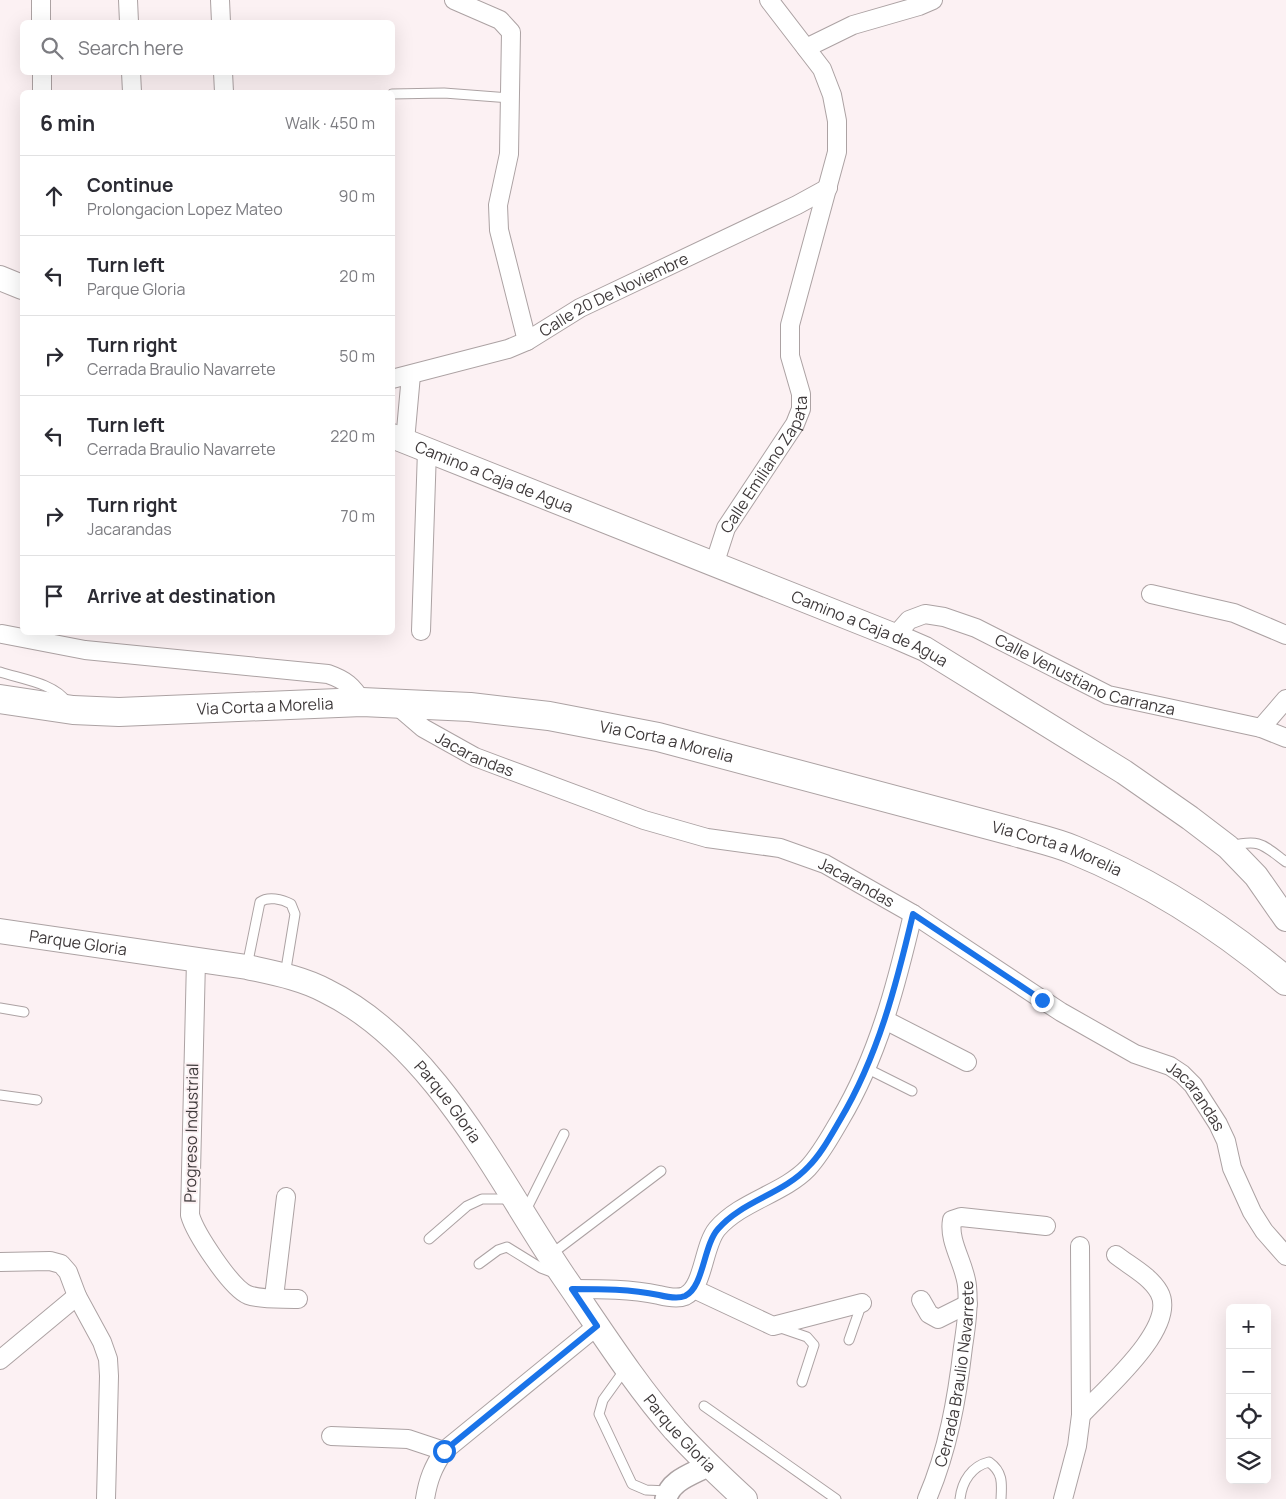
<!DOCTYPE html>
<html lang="en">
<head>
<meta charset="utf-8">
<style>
	body { margin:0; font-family:Manrope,sans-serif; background:#f2f2f3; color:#2b2b33 }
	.controls { position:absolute; right:15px; bottom:15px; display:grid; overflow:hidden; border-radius:8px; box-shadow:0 5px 20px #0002 }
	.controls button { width:45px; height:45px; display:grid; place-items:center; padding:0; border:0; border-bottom:1px solid #e1e1e2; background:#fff; color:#2b2b33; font:25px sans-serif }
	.stop { position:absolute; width:15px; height:15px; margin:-11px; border:4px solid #1a73e8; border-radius:50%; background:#fff }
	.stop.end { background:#1a73e8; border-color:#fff; box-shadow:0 1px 5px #0008 }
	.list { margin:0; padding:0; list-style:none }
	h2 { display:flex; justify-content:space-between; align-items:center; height:65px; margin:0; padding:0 20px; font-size:21px }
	h2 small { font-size:16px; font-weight:400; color:#7c7c81 }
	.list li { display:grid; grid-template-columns:32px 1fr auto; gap:15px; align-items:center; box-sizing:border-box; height:80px; padding:0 20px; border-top:1px solid #e1e1e2 }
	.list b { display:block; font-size:19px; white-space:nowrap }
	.list p { margin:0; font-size:16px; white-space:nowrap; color:#7c7c81 }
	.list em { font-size:16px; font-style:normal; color:#7c7c81 }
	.icon { flex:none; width:28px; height:28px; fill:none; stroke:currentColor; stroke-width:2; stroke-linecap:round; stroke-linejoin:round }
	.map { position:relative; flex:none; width:1286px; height:1499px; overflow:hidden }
	.search { position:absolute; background:#fff; box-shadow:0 5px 20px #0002; left:20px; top:20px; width:375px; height:55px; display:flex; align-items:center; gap:12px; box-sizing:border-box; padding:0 18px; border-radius:8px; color:#7c7c81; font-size:19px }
	.panel { position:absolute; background:#fff; box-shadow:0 5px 20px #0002; left:20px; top:90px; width:375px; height:545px; border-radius:8px }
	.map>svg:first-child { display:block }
</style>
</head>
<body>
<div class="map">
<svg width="1286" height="1499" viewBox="0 0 1286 1499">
	<rect width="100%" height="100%" fill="#fcf1f3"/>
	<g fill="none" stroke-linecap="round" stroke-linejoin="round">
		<!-- service casing -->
		<g stroke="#aca2a3" stroke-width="11">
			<path id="service" d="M 392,94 L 444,93 L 511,98
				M 0,672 C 21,679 54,683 67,702
				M 1230,846 C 1260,839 1262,844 1286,862
				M 247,966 L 260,902 C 268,896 282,899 291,904 L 295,914 L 285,975
				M 0,1008 L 24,1012
				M 868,1069 L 912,1091
				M 0,1095 L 37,1100
				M 525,1212 L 564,1134
				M 429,1239 L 467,1206 L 482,1199 L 510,1199
				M 550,1255 L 661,1171
				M 479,1264 L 498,1250 L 507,1247 L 541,1268 L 557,1274
				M 778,1327 L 807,1337 L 814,1345 L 802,1382
				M 849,1340 L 862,1303
				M 626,1368 L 603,1400 L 599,1414 L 632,1484 L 646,1490 L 668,1491
				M 704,1406 L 836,1499
				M 960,1499 C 962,1481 972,1466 989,1462 C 1003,1472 1002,1483 1001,1499"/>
		</g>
		<!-- minor casing -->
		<g stroke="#aca2a3" stroke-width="20">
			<g id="minor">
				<path d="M 41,0 L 41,22"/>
				<path d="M 128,0 L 129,22"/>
				<path d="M 220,0 L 221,22"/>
				<path d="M 454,0 L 500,20 L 511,32 L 509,154 L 498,205 L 499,230 L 527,341"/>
				<path d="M 806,48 L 853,25 L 919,6 L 933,0"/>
				<path d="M 42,72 L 42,92"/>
				<path d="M 131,72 L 132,92"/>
				<path d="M 223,72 L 224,92"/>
				<path id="s1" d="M 392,379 L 508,349 L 527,341 L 580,308 L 797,205 L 828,188"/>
				<path d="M 405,441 L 411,375"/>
				<path id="s2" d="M 714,565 L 726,528 L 795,424 L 801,409 L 801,394 L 790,356 L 790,325 L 837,152 L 837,121 L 832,95 L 822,69 L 769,0"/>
				<path d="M 1151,594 L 1234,613 L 1286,635"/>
				<path d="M 421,631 L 427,450"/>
				<path d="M 2,634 L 85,650 L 328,674 C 345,680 353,686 362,702"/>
				<path id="s3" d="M 895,636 L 909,620 L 925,614 L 944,617 L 976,628 L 1108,695 L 1261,728 L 1286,738"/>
				<path id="s4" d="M 395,704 L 423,728 L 475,757 L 644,820 L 707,838 L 780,848 L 825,864 L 913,914 L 1061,1012 L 1135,1054 L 1170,1066 L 1182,1074 L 1193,1085 L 1218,1124 L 1226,1141 L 1232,1168 L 1252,1212 L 1264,1231 L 1286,1256"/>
				<path d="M 1261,728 L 1286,699"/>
				<path d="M 196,960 L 190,1215 C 195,1233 231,1288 248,1295 C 262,1300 283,1298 298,1299"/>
				<path d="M 885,1020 L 967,1062"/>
				<path d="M 0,1262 L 50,1261 L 61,1264 L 68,1272 L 77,1296 L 102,1342 L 108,1359 L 109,1376 L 106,1499"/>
				<path d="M 572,1289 C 602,1289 630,1289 659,1295 C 667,1297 678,1299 685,1296 C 704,1287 703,1246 717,1229 C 741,1201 783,1194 808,1168 C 821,1154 830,1137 840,1120 C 878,1056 896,986 913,914"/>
				<path d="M 694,1289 L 773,1326 L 862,1303"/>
				<path d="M 274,1297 L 286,1197"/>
				<path d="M 921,1300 L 929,1314 L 938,1319 L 968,1304"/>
				<path d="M 0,1360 L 77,1296"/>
				<path d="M 1081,1415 C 1103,1391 1179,1327 1159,1292 C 1150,1276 1130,1266 1116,1255"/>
				<path d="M 331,1436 L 408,1439 L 444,1451"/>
				<path d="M 425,1499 C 428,1480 433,1467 444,1451 L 597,1326"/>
				<path id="s5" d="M 927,1499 C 948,1450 957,1399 963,1347 C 966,1327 969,1307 967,1286 C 965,1264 948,1242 952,1220 L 961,1217 L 1046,1226"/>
				<path d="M 1063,1499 L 1077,1446 L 1081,1415 L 1080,1246"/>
			</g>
		</g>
		<!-- tertiary casing -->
		<g stroke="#aca2a3" stroke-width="24">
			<path id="tertiary" d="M 666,1499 C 670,1480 693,1474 709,1465"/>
		</g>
		<!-- secondary casing -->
		<g stroke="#aca2a3" stroke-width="26">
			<g id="secondary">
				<path d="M 0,278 L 22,287"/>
				<path id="s6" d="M 392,436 L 895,636 L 925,649 L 1124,772 L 1190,818 L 1228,847 L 1256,876 L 1286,919"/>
				<path id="s7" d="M 0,931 L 247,967 C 274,973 302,978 326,991 C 436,1045 498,1180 564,1277 C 600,1329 634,1383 675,1430 C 697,1454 721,1477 745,1499"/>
			</g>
		</g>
		<!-- primary casing -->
		<g stroke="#aca2a3" stroke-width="30">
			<g id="primary">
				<path id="s8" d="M 0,699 L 73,710 L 119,712 L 362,702 L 470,707 L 549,716 L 658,737 L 1015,832 C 1035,838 1055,842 1074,850 C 1150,881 1223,928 1286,981"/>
			</g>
		</g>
		<!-- service -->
		<use href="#service" stroke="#fff" stroke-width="9"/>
		<!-- minor -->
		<use href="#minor" stroke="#fff" stroke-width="18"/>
		<!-- tertiary -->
		<use href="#tertiary" stroke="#fff" stroke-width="21"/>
		<!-- secondary -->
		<use href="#secondary" stroke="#fff" stroke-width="24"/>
		<!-- primary -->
		<use href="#primary" stroke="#fff" stroke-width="28"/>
	</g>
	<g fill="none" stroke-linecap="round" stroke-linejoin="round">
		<!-- route -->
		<path stroke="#1a73e8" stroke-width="6" d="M 444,1451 L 597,1326 L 572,1289 C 602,1289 630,1289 659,1295 C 667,1297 678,1299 685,1296 C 704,1287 703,1246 718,1229 C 742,1201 783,1194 808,1167 C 821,1154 830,1137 840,1120 C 878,1056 896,986 913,914 L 1042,1000"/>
	</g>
	<g text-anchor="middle" stroke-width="4" stroke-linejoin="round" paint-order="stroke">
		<!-- street labels -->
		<g font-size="16" fill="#3f3a3b" stroke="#fcf1f3">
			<text dy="6" stroke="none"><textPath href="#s1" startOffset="239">Calle 20 De Noviembre</textPath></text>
			<text dy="6" stroke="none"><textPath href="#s2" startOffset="114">Calle Emiliano Zapata</textPath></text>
			<text dy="6" stroke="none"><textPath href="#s6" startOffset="110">Camino a Caja de Agua</textPath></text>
			<text dy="6" stroke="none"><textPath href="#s6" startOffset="515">Camino a Caja de Agua</textPath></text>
			<text dy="6" stroke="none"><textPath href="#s3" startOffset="211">Calle Venustiano Carranza</textPath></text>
			<text dy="6" stroke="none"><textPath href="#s8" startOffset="266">Via Corta a Morelia</textPath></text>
			<text dy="6" stroke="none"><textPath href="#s8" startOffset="671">Via Corta a Morelia</textPath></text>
			<text dy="6" stroke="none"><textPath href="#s4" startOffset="95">Jacarandas</textPath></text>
			<text dy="6" stroke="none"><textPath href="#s8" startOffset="1076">Via Corta a Morelia</textPath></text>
			<text dy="6" stroke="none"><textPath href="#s4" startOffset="500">Jacarandas</textPath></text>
			<text dy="6" stroke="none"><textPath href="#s7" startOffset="79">Parque Gloria</textPath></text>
			<text dy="6" stroke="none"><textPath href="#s4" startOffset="905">Jacarandas</textPath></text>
			<text dy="6" stroke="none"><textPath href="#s7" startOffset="499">Parque Gloria</textPath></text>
			<text transform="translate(191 1133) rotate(-89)" y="6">Progreso Industrial</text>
			<text dy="6" stroke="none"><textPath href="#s5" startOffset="129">Cerrada Braulio Navarrete</textPath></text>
			<text dy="6" stroke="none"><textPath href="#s7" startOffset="904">Parque Gloria</textPath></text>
		</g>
	</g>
</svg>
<div class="controls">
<button>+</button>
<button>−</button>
<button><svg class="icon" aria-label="locate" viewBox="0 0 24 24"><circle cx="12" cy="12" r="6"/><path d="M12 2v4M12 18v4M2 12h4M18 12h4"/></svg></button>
<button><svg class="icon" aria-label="layers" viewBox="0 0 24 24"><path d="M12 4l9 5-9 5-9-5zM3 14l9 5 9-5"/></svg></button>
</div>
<div class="stop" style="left:444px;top:1451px"></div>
<div class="stop end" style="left:1042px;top:1000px"></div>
<div class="search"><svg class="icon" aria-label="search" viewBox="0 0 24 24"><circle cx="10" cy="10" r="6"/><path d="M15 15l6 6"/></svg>Search here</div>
<section class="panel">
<h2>6 min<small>Walk · 450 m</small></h2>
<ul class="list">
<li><svg class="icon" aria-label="ahead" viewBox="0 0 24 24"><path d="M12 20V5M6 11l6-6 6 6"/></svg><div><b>Continue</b><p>Prolongacion Lopez Mateo</p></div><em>90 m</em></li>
<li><svg class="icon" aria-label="left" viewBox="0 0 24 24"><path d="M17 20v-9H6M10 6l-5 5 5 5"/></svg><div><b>Turn left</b><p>Parque Gloria</p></div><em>20 m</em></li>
<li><svg class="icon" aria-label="right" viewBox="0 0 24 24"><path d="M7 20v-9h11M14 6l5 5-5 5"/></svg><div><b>Turn right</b><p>Cerrada Braulio Navarrete</p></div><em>50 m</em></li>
<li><svg class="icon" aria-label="left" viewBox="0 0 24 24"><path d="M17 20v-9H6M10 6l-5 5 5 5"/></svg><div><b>Turn left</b><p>Cerrada Braulio Navarrete</p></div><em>220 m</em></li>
<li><svg class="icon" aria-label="right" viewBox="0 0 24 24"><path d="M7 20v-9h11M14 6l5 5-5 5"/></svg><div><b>Turn right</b><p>Jacarandas</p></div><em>70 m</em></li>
<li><svg class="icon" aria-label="arrive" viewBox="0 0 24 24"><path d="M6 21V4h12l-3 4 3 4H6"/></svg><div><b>Arrive at destination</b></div></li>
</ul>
</section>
</div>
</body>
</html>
